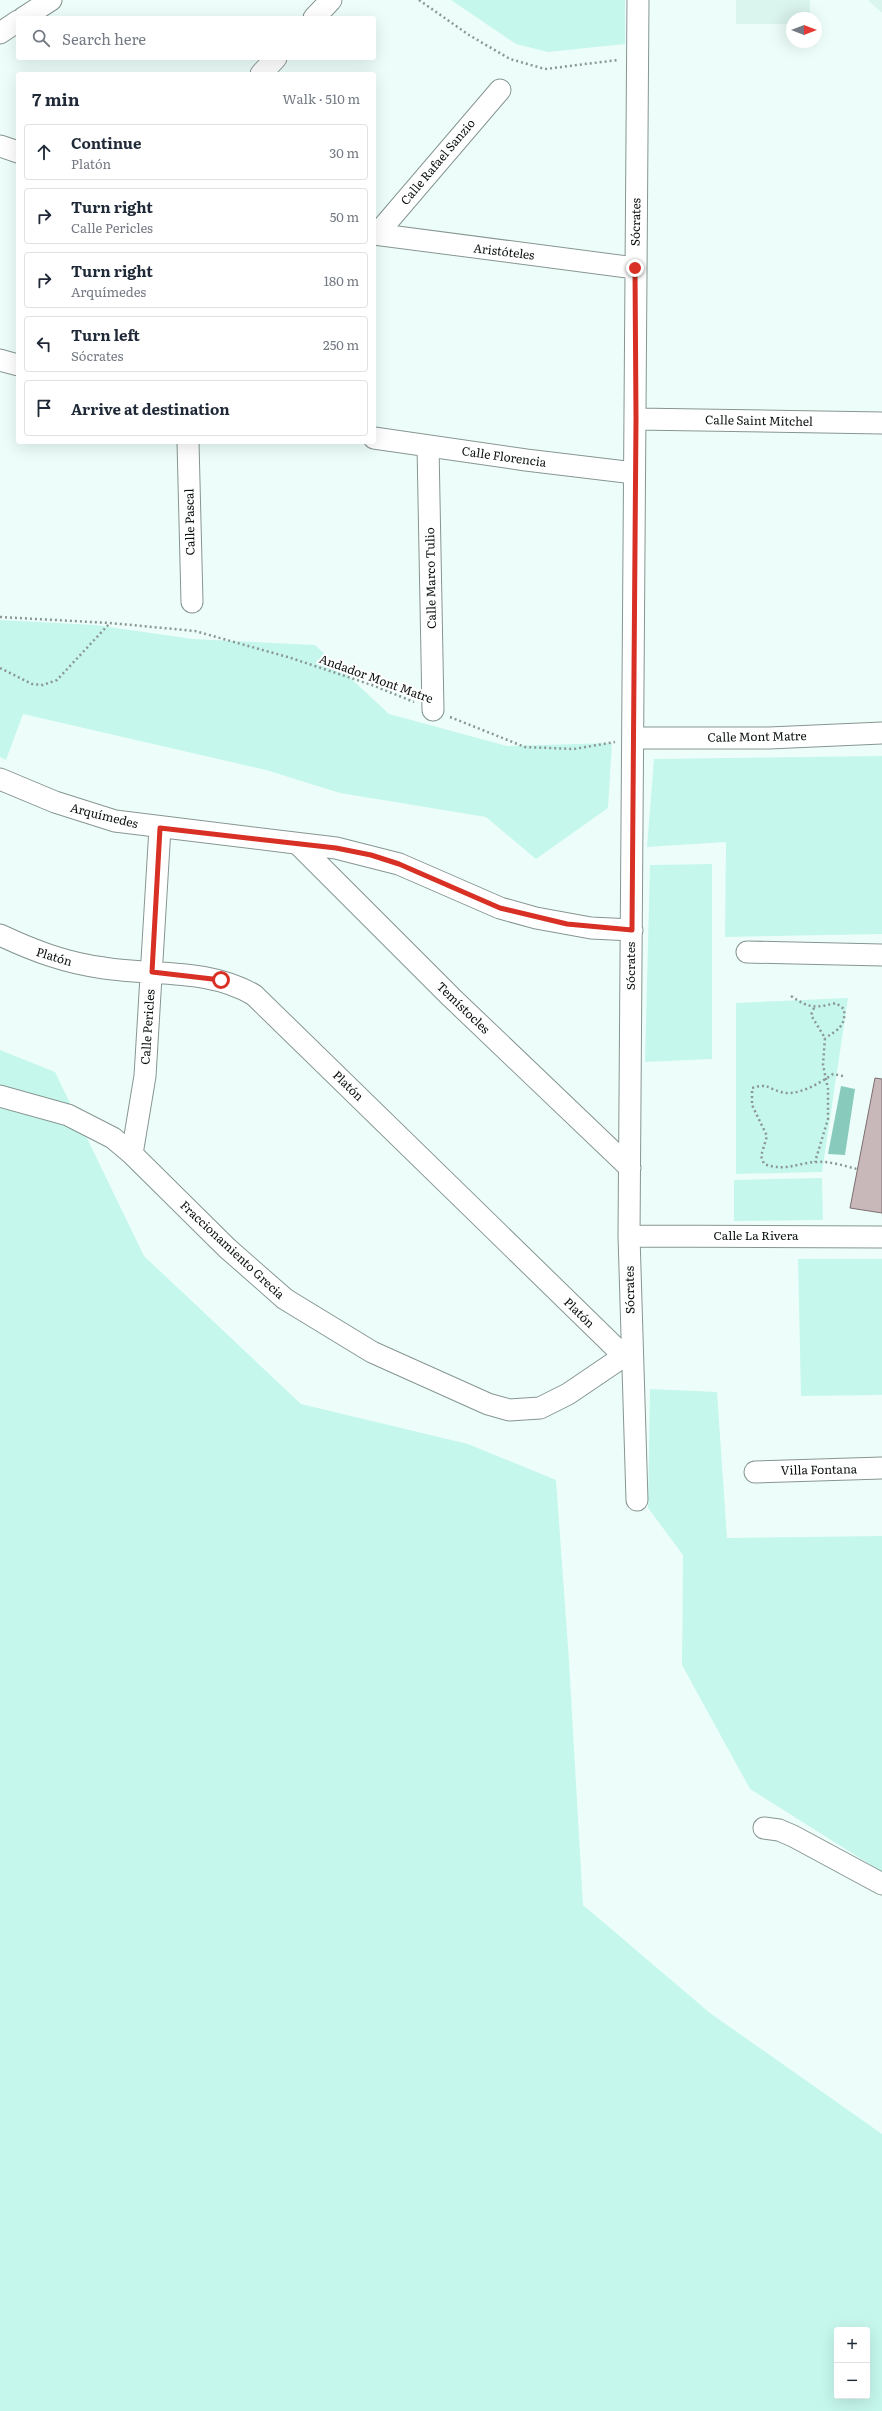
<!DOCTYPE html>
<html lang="en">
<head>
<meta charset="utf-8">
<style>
	body { margin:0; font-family:Literata,serif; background:#f2f2f3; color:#1f2937 }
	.controls { position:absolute; right:12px; bottom:12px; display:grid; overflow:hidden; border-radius:4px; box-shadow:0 4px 16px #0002 }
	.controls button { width:36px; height:36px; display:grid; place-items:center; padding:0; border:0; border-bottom:1px solid #e0e1e3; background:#fff; color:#1f2937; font:20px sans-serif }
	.compass { position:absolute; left:786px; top:12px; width:36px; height:36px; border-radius:50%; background:#fff; box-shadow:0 4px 16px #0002; rotate:90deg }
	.stop { position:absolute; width:12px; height:12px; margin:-9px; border:3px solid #d93025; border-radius:50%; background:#fff }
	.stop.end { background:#d93025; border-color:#fff; box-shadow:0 1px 4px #0008 }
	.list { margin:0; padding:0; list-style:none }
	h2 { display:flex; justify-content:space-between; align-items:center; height:52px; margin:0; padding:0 16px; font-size:17px }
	h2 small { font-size:13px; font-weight:400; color:#747a83 }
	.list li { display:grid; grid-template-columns:26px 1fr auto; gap:12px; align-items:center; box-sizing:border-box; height:56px; margin:0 8px 8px; padding:0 8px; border:1px solid #e0e1e3; border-radius:4px }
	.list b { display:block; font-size:15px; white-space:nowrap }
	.list p { margin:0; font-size:13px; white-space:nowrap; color:#747a83 }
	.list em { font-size:13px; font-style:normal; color:#747a83 }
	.icon { flex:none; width:22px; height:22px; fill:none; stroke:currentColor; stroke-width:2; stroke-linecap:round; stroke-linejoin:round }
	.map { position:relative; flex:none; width:882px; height:2411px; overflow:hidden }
	.search { position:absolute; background:#fff; box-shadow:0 4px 16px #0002; left:16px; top:16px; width:360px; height:44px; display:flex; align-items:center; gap:10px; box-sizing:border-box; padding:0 14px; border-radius:4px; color:#747a83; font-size:15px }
	.panel { position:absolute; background:#fff; box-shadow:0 4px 16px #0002; left:16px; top:72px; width:360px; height:372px; border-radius:4px }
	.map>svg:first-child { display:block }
</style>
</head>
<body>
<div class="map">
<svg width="882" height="2411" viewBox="0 0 882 2411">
	<rect width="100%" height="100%" fill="#edfefa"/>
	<!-- built -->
	<path fill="#daf5ee" d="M 736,0 L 810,0 L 810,18 L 792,18 L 792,24 L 736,24 Z
		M 868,0 L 882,0 L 882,12 L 881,12 Z"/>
	<!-- green -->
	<path fill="#c6f7ec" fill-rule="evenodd" d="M 451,0 L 625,0 L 625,44 L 548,52 L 516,44 Z
		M 0,620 L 95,625 L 193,639 L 315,645 L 389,714 L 507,746 L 612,743 L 608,808 L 536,859 L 486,817 L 340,793 L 266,770 L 23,714 L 6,760 L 0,757 Z
		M 882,756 L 882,934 L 725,937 L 726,842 L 647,847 L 654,759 Z
		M 712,864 L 712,1059 L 645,1062 L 650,865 Z
		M 848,998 L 822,1172 L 736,1174 L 736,1003 Z
		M 0,1050 L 55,1072 L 144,1256 L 301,1404 L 468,1444 L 556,1480 L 569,1661 L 583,1905 L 710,2013 L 882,2134 L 882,2411 L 0,2411 ZM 837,2330 L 867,2330 L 867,2396 L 837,2396 Z
		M 822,1178 L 823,1220 L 734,1221 L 734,1180 Z
		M 798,1259 L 882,1259 L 882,1395 L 801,1396 Z
		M 650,1389 L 717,1392 L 727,1538 L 882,1536 L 882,1872 L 750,1789 L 682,1665 L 683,1555 L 648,1508 Z"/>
	<!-- water -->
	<path fill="#88cbbd" d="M 841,1086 L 855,1089 L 845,1155 L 828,1154 Z"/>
	<!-- building -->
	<path fill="#c8b8ba" stroke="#7c6d70" d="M 875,1078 L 882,1079 L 882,1213 L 850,1208 Z"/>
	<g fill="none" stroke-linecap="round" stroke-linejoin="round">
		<!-- minor casing -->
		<g stroke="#869692" stroke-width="23">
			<path id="minor" d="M 23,18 L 51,0
				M 314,18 L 331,0
				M 0,33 L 18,21
				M 261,74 L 276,58
				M 0,146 L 18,152
				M 374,234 L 635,268
				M 377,234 L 500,90
				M 0,360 L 18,365
				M 636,419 L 882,423
				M 374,438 L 526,460 L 634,473
				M 188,442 L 192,602
				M 428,446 L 433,710
				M 633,738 L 769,738 L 882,733
				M 0,779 L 55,802 L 115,821 L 336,848 L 399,864 L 500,908 L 536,918 L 591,928 L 632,930
				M 298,844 L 451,997 L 630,1168
				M 0,935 C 34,951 66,963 104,968 C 155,976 208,968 254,995 L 624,1356 L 632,1356
				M 747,952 L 882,955
				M 0,1096 L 68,1115 L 113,1138 L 132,1154 L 227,1248 L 285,1299 L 372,1352 L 488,1404 L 509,1410 L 540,1408 L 568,1394 L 624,1356
				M 132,1154 L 145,1076 L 160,828
				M 629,1236 L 882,1237
				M 755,1472 L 882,1468
				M 637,1500 L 629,1236 L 638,0
				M 764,1828 L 779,1830 L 793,1836 L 882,1884"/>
		</g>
		<!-- path -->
		<path stroke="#8b9794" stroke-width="2.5" stroke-dasharray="2 3" stroke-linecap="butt" d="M 419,0 L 469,35 L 510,59 L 545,69 L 618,60
			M 0,617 L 110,623 L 195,631 L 291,658 L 372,685 L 414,702
			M 0,668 L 32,684 L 43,685 L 57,680 L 110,623
			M 450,717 L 525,747 L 574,749 L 615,742
			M 791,996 C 810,1009 815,1008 836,1003 L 844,1009 C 846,1026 838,1030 825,1038
			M 814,1008 L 811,1015 L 825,1038 L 823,1065 L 828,1089 L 828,1119 L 815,1162
			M 843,1076 L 833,1074 C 820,1083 797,1097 781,1092 C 767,1088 768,1083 752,1088 L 752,1105 L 767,1136 L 761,1156 L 764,1164 C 787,1172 795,1163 817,1162 C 831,1161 844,1166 857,1169"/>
		<!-- minor -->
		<use href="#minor" stroke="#fff" stroke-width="21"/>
	</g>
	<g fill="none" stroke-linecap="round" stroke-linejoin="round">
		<!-- route -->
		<path stroke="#d93025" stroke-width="5" d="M 221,980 L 152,972 L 160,828 L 336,848 L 371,855 L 399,864 L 500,908 L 567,924 L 632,930 L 636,419 L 635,268"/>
	</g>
	<g text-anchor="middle" stroke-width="4" stroke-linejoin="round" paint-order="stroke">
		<!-- street labels -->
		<g font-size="12" fill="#0b110f" stroke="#fff">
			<text transform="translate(438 162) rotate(-50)" y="4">Calle Rafael Sanzio</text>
			<text transform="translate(636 222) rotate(-89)" y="4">Sócrates</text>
			<text transform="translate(504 252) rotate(7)" y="4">Aristóteles</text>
			<text transform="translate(759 421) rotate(1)" y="4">Calle Saint Mitchel</text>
			<text transform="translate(504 457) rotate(8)" y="4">Calle Florencia</text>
			<text transform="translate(190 522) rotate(-91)" y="4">Calle Pascal</text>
			<text transform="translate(431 578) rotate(-91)" y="4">Calle Marco Tulio</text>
			<text transform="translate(376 679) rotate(20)" y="4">Andador Mont Matre</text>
			<text transform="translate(757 737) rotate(-1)" y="4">Calle Mont Matre</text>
			<text transform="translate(104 816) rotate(14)" y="4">Arquímedes</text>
			<text transform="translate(54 957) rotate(17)" y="4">Platón</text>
			<text transform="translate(631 966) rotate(-90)" y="4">Sócrates</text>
			<text transform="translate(463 1008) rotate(44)" y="4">Temístocles</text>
			<text transform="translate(148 1027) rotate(-86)" y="4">Calle Pericles</text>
			<text transform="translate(348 1086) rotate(44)" y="4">Platón</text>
			<text x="756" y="1240">Calle La Rivera</text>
			<text transform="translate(232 1250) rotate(43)" y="4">Fraccionamiento Grecia</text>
			<text transform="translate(630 1290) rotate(-91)" y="4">Sócrates</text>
			<text transform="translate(579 1313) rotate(44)" y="4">Platón</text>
			<text transform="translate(819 1470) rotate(-1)" y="4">Villa Fontana</text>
		</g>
	</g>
</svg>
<div class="controls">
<button>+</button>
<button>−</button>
</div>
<svg class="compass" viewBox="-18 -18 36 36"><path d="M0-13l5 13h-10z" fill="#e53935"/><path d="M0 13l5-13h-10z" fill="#747a83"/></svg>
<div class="stop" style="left:221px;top:980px"></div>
<div class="stop end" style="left:635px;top:268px"></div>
<div class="search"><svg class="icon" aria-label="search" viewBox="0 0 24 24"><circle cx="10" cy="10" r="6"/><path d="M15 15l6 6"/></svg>Search here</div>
<section class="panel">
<h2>7 min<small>Walk · 510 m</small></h2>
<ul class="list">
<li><svg class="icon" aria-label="ahead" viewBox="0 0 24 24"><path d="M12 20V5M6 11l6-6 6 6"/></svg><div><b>Continue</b><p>Platón</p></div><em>30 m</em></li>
<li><svg class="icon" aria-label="right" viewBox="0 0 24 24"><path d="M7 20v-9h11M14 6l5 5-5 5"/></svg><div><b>Turn right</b><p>Calle Pericles</p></div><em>50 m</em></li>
<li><svg class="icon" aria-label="right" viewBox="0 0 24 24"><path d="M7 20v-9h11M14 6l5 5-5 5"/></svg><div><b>Turn right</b><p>Arquímedes</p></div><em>180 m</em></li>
<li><svg class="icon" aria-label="left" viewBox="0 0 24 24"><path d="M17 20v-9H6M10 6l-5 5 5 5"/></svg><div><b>Turn left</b><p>Sócrates</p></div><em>250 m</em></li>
<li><svg class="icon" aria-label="arrive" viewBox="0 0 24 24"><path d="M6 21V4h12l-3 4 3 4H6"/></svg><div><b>Arrive at destination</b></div></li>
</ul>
</section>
</div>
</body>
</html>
